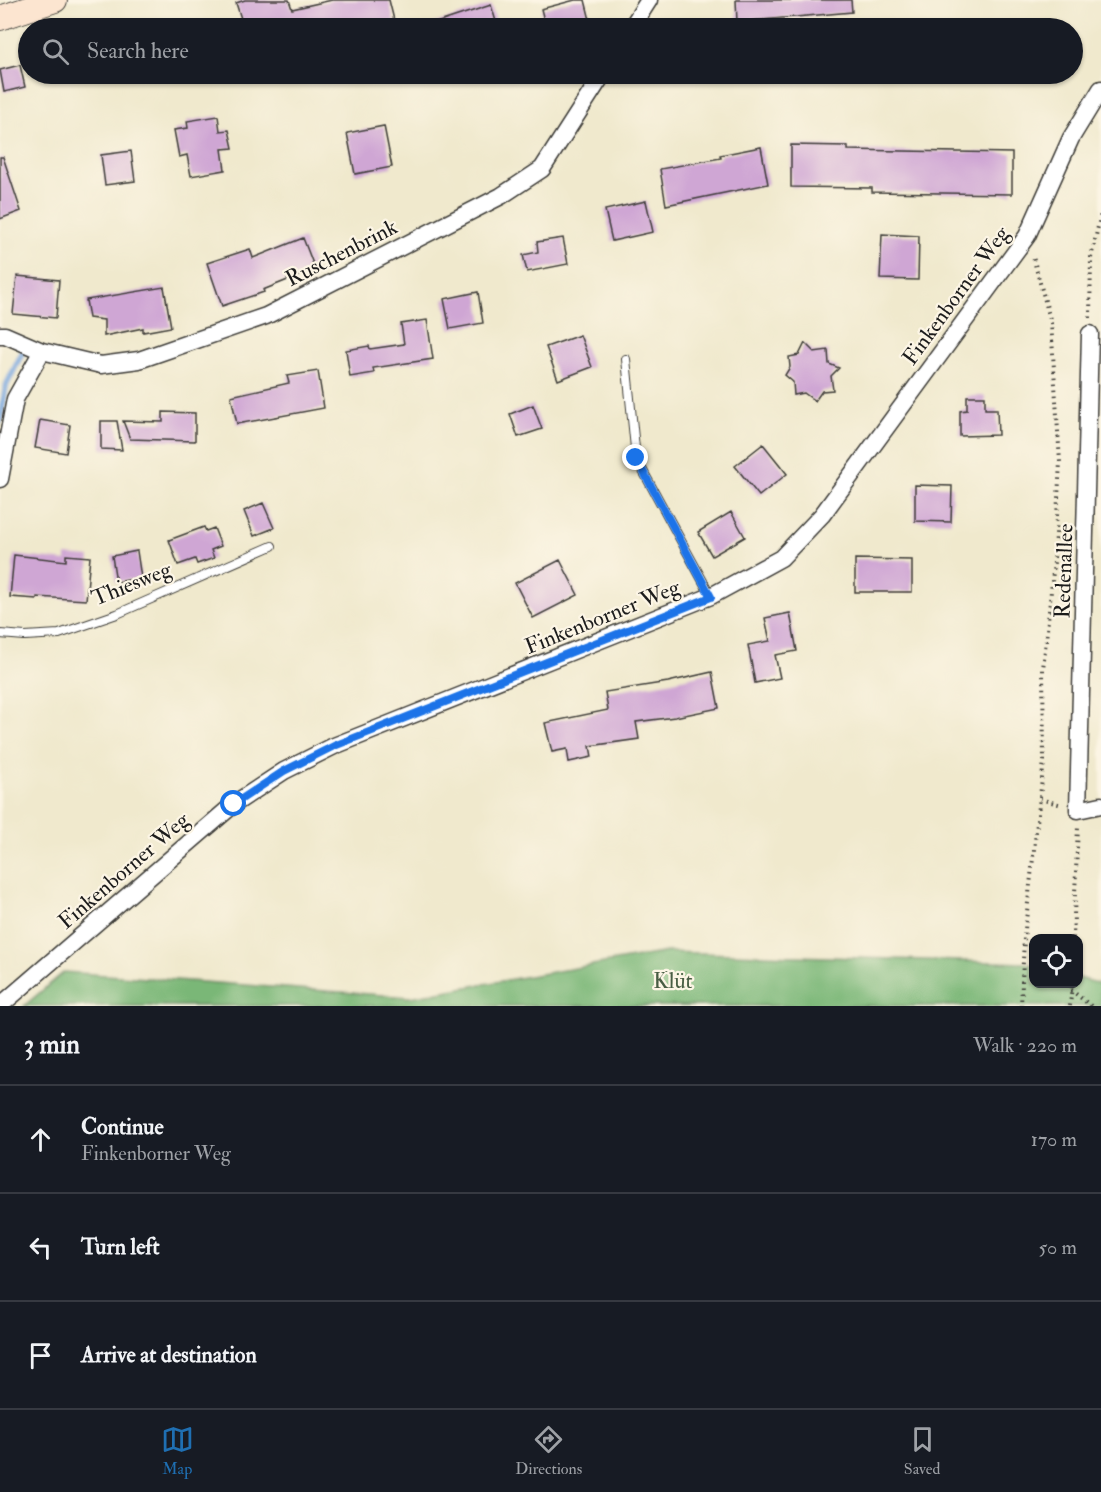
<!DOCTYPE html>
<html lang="en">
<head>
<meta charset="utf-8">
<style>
	body { margin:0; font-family:"IM FELL Double Pica",serif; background:#242831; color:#f1f3f6 }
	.controls { position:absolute; right:18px; bottom:18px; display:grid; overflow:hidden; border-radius:12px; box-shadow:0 2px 4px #0004 }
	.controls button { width:54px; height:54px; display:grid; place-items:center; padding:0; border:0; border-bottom:2px solid #363941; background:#171b24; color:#f1f3f6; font:30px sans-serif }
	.stop { position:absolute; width:18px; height:18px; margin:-14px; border:4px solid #1a73e8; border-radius:50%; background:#fff }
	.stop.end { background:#1a73e8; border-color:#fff; box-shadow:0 2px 6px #0008 }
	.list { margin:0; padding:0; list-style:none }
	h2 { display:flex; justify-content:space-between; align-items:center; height:78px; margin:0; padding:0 24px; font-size:26px }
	h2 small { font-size:20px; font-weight:400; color:#9ea1a6 }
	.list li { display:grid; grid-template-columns:39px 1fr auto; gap:18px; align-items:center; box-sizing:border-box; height:108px; padding:0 24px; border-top:2px solid #363941 }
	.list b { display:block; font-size:22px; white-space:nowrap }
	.list p { margin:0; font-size:20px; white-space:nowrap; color:#9ea1a6 }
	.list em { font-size:20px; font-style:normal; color:#9ea1a6 }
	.icon { flex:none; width:33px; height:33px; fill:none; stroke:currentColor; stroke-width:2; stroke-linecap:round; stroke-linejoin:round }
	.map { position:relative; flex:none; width:1101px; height:1006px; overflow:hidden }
	.search { position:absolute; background:#171b24; box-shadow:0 2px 4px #0004; left:18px; right:18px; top:18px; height:66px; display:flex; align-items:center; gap:15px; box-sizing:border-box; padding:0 21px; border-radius:33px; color:#9ea1a6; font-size:22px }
	.sheet { height:402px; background:#171b24 }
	nav { display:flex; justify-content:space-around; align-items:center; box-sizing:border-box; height:84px; border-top:2px solid #363941; background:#171b24; font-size:16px; color:#9ea1a6 }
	nav a { display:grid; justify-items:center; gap:3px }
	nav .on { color:#1f6fb2 }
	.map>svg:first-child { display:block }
</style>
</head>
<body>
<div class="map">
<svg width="1101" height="1006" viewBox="0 0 1101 1006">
	<rect width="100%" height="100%" fill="#fcf5e5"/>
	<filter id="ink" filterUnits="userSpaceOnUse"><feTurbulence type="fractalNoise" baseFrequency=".0167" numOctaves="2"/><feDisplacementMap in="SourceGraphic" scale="12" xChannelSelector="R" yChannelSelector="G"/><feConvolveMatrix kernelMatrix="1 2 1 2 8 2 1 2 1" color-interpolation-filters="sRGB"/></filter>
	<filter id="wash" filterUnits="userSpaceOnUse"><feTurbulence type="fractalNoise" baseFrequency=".008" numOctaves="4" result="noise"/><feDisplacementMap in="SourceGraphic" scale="24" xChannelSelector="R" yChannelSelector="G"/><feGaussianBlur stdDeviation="1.35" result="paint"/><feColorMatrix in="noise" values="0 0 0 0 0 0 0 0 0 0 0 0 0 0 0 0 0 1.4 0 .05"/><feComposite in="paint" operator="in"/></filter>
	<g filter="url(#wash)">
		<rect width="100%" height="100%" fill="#f0e9cd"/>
		<!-- forest -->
		<path fill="#7ab777" stroke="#4b6a4a" stroke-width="1.5" d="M 667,952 L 1026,963 L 1033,965 L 1034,984 L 1078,984 L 1079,978 L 1101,984 L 1101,1006 L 24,1006 L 64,972 L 410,997 Z"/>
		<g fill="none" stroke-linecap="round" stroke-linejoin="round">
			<!-- stream -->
			<path stroke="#74a4de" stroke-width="6" d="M 0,421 L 6,386 L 24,349"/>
		</g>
		<g id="blocks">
			<!-- building -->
			<path fill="#cfa6d4" d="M 245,0 L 289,0 L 292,9 L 332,0 L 389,0 L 396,28 L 244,28 L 236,3 Z
				M 575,0 L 585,0 L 592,28 L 546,28 L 541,9 Z
				M 736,0 L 851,0 L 852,12 L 737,22 Z
				M 491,5 L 498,28 L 431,28 L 430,25 Z
				M 20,65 L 25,87 L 4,92 L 0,70 Z
				M 218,116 L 220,131 L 229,130 L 233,148 L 222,149 L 225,170 L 191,176 L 187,155 L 179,157 L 174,130 L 188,128 L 187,121 Z
				M 384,126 L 392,167 L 355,174 L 347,133 Z
				M 791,145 L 848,146 L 848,150 L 1012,153 L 1012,194 L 872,192 L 872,188 L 791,187 Z
				M 761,147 L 768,184 L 666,205 L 660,169 L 721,158 L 720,155 Z
				M 131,151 L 135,181 L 105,185 L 101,155 Z
				M 0,157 L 3,157 L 21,211 L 0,219 Z
				M 646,201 L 653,232 L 612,241 L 605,210 Z
				M 882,234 L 919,236 L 918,280 L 880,279 Z
				M 303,238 L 315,269 L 263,290 L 264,292 L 222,306 L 207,263 L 250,249 L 253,258 Z
				M 563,238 L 568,264 L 527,272 L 523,255 L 538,252 L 537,242 Z
				M 17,276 L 59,280 L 56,318 L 13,314 Z
				M 164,287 L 171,327 L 143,332 L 143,328 L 104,336 L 104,320 L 89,318 L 86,300 Z
				M 478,292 L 483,323 L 450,329 L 444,299 Z
				M 427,320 L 433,359 L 373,368 L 374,373 L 350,377 L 346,350 L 369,346 L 370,349 L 404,344 L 401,324 Z
				M 580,335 L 592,367 L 558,380 L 546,347 Z
				M 805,343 L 814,352 L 828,350 L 829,364 L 839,368 L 831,376 L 833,390 L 822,391 L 815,401 L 804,393 L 794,395 L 793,382 L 785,375 L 790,367 L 789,357 L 799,355 Z
				M 318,371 L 324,408 L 237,424 L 231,396 L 289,383 L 287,376 Z
				M 967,396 L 985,396 L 985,409 L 997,409 L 998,435 L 960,436 L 960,411 L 967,410 Z
				M 533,405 L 542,429 L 518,437 L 510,414 Z
				M 163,412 L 195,413 L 195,441 L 130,439 L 123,421 L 163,422 Z
				M 40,420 L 70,425 L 66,453 L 35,448 Z
				M 101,421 L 117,421 L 122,450 L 101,449 Z
				M 763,444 L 787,474 L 759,496 L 735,466 Z
				M 915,485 L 952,486 L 951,522 L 915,521 Z
				M 263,503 L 274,528 L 254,536 L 244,511 Z
				M 731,512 L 745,537 L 712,556 L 698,532 Z
				M 204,527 L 206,531 L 214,528 L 221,546 L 211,550 L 214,558 L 197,564 L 195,559 L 178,565 L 169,540 Z
				M 137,551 L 141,578 L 116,582 L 112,556 Z
				M 14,555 L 66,561 L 66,555 L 90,557 L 86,600 L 37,597 L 37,599 L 10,597 Z
				M 855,559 L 912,560 L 912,592 L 855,592 Z
				M 560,560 L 578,595 L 533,618 L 515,583 Z
				M 790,613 L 797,651 L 775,655 L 780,678 L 755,683 L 748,645 L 770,641 L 765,618 Z
				M 712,672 L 719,708 L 675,717 L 636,722 L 639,739 L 590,746 L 592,757 L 569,762 L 567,749 L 552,752 L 545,723 L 608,710 L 605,692 L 668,682 Z"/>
		</g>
	</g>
	<g filter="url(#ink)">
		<use href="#blocks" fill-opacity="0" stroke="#3c3b37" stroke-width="1.5"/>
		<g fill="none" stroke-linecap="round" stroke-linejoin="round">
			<!-- service casing -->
			<g stroke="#3c3b37" stroke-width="10">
				<path id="service" d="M 626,359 L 636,458 L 711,596
					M 0,634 L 25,636 L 59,634 L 117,614 L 272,546"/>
			</g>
			<!-- minor casing -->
			<g stroke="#3c3b37" stroke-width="19">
				<path id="minor" d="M 631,28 L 649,0
					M 1090,334 L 1078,810 L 1101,805
					M 0,335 L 5,335 L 42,351 L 101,365 L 139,360 L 266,316 L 501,196 L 542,169 L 603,74
					M 0,479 L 15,399 L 42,351
					M 0,1006 L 234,804 L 284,771 L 334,746 L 711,596 L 781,558 L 822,515 L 1027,236 L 1071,138 L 1101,89"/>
			</g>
			<!-- secondary casing -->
			<g stroke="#3c3b37" stroke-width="26">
				<path id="secondary" d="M 0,18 L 55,0"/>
			</g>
			<!-- path -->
			<path stroke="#3c3b37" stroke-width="4" stroke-dasharray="1.5 4.5" stroke-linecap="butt" d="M 1090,318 L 1091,258 L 1101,213
				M 1040,799 L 1062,805
				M 1073,938 L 1078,827
				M 1071,990 L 1091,1006
				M 1021,1006 L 1024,938 L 1044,761 L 1043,669 L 1055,552 L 1060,462 L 1051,323 L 1033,257
				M 1070,1006 L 1072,984"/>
			<!-- service -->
			<use href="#service" stroke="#fff" stroke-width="8"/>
			<!-- minor -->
			<use href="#minor" stroke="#fff" stroke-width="16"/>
			<!-- secondary -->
			<use href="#secondary" stroke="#fce5d0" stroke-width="24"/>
		</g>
	</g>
	<g fill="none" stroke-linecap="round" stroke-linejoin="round" filter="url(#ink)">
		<!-- route -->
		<path stroke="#1a73e8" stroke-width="8" d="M 234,804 L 284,771 L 334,746 L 711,597 L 636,458"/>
	</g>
	<g text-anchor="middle" stroke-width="4.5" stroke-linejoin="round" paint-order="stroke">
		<!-- street labels -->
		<g font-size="22" fill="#1c1c1c" stroke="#fcf5e5">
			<text transform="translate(341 252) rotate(-27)" y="8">Ruschenbrink</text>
			<text transform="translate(955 295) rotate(-54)" y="8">Finkenborner Weg</text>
			<text transform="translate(1063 571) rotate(-88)" y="8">Redenallee</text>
			<text transform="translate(131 583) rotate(-22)" y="8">Thiesweg</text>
			<text transform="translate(602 616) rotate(-22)" y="8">Finkenborner Weg</text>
			<text transform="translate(123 870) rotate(-41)" y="8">Finkenborner Weg</text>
		</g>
		<!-- park labels -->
		<g font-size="22" fill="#485d43" stroke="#fcf5e5">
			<text x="673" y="988">Klüt</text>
		</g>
	</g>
</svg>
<div class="controls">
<button><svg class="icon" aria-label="locate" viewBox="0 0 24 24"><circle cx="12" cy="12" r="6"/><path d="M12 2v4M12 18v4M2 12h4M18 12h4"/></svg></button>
</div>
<div class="stop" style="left:234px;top:804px"></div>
<div class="stop end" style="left:636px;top:458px"></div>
<div class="search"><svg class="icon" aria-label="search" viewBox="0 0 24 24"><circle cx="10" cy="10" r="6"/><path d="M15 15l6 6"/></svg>Search here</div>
</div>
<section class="sheet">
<h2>3 min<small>Walk · 220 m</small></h2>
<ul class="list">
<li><svg class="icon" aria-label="ahead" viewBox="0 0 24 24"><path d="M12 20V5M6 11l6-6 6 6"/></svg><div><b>Continue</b><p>Finkenborner Weg</p></div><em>170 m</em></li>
<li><svg class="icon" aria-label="left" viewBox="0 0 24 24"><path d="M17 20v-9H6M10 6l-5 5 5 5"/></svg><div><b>Turn left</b></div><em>50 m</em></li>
<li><svg class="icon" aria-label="arrive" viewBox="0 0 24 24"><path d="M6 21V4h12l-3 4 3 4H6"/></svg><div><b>Arrive at destination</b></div></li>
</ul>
</section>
<nav>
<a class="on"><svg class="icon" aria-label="map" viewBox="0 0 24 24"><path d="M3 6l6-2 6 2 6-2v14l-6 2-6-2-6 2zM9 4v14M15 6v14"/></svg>Map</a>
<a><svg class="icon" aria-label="directions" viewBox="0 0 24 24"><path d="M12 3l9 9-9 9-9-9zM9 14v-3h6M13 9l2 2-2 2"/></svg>Directions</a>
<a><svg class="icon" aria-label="saved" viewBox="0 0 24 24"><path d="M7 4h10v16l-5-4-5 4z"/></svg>Saved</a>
</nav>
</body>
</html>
